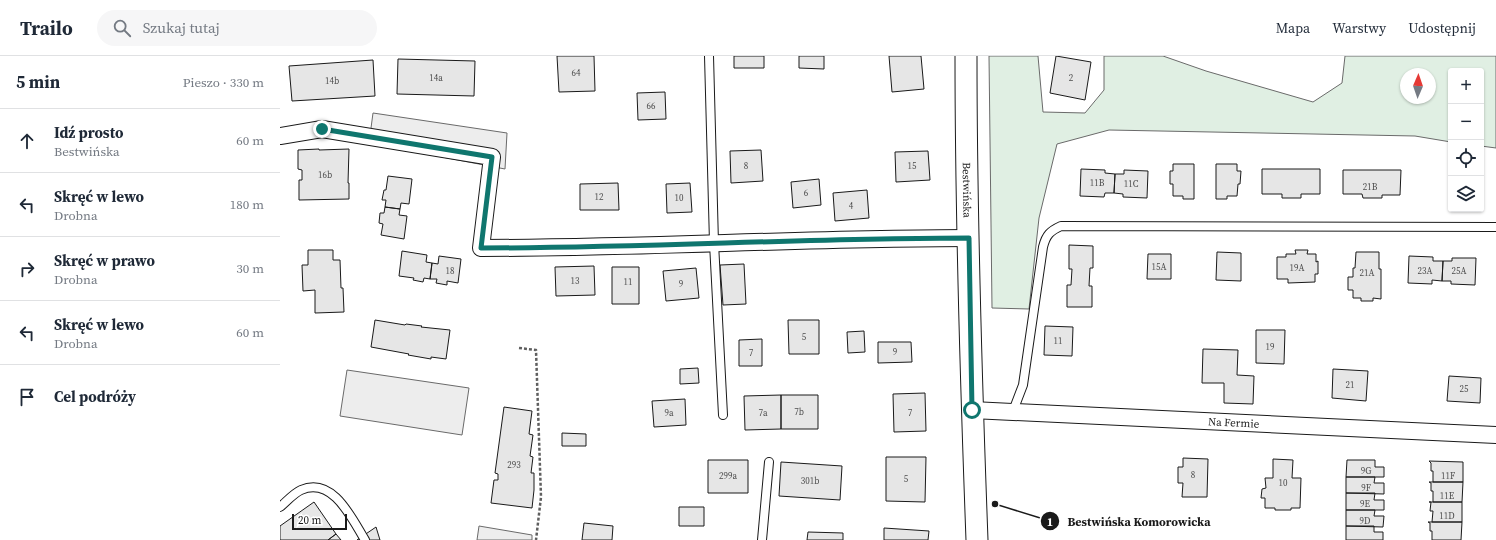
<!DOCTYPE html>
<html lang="pl">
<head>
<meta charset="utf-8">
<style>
	body { margin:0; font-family:"Source Serif 4",serif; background:#f6f6f7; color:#1f2937 }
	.controls { position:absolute; right:12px; top:12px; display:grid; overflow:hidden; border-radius:4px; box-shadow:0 1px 3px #0004 }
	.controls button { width:36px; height:36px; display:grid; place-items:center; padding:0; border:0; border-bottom:1px solid #e0e1e3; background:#fff; color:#1f2937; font:20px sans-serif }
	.compass { position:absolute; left:1120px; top:12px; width:36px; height:36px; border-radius:50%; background:#fff; box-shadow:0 1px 3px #0004; rotate:2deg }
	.scale { position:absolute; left:12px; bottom:10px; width:55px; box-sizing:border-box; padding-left:4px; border:2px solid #1a1a1a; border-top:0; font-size:11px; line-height:14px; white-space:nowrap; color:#1a1a1a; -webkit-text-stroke:3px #fff; paint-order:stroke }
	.stop { position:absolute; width:12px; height:12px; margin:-9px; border:3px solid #0f766e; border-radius:50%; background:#fff }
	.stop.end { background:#0f766e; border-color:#fff; box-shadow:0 1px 4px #0008 }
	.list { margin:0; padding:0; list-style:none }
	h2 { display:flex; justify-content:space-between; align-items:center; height:52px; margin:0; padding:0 16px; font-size:17px }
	h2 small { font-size:13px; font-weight:400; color:#747a83 }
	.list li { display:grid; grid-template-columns:26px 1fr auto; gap:12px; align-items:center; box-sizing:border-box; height:64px; padding:0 16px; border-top:1px solid #e0e1e3 }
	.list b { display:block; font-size:15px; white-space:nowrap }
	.list p { margin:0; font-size:13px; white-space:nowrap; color:#747a83 }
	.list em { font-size:13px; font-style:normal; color:#747a83 }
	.icon { flex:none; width:22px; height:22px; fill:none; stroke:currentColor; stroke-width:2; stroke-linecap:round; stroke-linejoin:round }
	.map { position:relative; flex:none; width:1216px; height:484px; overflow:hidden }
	header { display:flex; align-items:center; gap:24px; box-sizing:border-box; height:56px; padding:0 20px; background:#fff; border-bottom:1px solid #e0e1e3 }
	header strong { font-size:19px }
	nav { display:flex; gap:22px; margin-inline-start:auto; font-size:14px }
	.search { width:280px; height:36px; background:#f6f6f7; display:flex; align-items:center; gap:10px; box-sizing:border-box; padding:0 14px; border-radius:22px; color:#747a83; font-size:15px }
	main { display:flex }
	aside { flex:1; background:#fff }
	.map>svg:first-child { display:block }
</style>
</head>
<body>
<header>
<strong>Trailo</strong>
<div class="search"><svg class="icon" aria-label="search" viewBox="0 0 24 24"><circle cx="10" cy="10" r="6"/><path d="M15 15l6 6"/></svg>Szukaj tutaj</div>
<nav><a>Mapa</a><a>Warstwy</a><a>Udostępnij</a></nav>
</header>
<main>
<aside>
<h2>5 min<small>Pieszo · 330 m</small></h2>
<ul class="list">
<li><svg class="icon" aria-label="ahead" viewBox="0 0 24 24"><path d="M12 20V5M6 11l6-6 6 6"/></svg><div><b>Idź prosto</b><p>Bestwińska</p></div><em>60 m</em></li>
<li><svg class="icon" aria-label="left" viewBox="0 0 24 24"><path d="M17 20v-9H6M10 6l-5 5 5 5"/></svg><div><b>Skręć w lewo</b><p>Drobna</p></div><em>180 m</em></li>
<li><svg class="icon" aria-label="right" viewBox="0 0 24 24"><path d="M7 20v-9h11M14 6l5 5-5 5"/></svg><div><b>Skręć w prawo</b><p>Drobna</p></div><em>30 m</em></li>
<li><svg class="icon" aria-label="left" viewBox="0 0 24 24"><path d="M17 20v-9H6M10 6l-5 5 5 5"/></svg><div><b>Skręć w lewo</b><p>Drobna</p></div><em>60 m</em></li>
<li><svg class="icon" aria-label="arrive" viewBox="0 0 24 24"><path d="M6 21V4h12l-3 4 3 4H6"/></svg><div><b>Cel podróży</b></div></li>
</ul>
</aside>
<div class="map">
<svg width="1216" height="484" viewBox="0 0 1216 484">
	<rect width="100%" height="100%" fill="#fff"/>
	<!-- green -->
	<path fill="#e0efe3" stroke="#6a6a6a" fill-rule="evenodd" d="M 709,0 L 758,0 L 763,56 L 805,57 L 824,34 L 824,0 L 883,0 L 926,15 L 1033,46 L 1062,27 L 1065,0 L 1216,0 L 1216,92 L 1201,90 L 1201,15 L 1171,15 L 1171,86 L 1135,80 L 829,74 L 777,88 L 759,162 L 749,253 L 712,252 ZM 1126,18 L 1150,18 L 1150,42 L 1126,42 Z"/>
	<!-- parking -->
	<path fill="#ededed" stroke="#6a6a6a" d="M 93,57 L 227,77 L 225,113 L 89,87 Z
		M 67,314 L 189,332 L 182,379 L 60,360 Z
		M 199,470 L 252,479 L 252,484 L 197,484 Z"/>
	<!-- building -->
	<path fill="#e6e6e6" stroke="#1a1a1a" d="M 277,0 L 314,0 L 315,35 L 279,36 Z
		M 454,0 L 484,0 L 484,12 L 454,12 Z
		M 519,0 L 544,0 L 544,13 L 519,12 Z
		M 609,0 L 641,0 L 644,33 L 612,36 Z
		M 776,0 L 811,6 L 805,44 L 770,37 Z
		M 118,3 L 195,5 L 194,40 L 117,38 Z
		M 93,4 L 95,40 L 12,45 L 9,10 Z
		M 385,36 L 386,63 L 358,64 L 357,37 Z
		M 39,93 L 39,94 L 69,93 L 68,127 L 69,127 L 69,143 L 19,144 L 19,124 L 22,124 L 22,114 L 18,113 L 18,94 Z
		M 481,94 L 483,125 L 451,127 L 450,95 Z
		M 648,95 L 650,124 L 616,126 L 615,96 Z
		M 893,108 L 914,108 L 914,143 L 903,143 L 903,140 L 893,140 L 893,128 L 890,128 L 890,115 L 893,115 Z
		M 936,108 L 957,108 L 957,115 L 961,115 L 960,128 L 958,128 L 957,140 L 947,140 L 947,143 L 936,143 Z
		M 801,113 L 825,114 L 825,117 L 835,118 L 834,137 L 825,137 L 824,141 L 800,140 Z
		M 982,113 L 1040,113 L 1040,138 L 1021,138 L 1021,142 L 1002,142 L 1002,138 L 982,138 Z
		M 844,114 L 868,115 L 867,142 L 843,141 L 843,138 L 834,137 L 835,118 L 844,118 Z
		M 1063,114 L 1121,114 L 1120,139 L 1102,139 L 1102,142 L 1083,142 L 1082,138 L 1063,138 Z
		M 108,120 L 132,123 L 129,148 L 121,147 L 120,153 L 105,151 L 106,144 L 102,144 L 104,134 L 106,134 Z
		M 539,123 L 541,149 L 513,152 L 511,126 Z
		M 338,127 L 339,154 L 300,154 L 300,128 Z
		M 410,127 L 412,156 L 387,157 L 386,128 Z
		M 587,134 L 589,162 L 555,165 L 553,137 Z
		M 105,151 L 120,153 L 119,159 L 127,160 L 124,183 L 101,179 L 103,168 L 99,167 L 100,157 L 104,157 Z
		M 789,189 L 813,190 L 813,212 L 810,212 L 809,230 L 812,230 L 812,251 L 787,251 L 787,229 L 791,229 L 792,213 L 789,213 Z
		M 28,194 L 53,194 L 53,204 L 60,204 L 61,232 L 63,232 L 64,256 L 35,257 L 35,234 L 23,235 L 22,209 L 28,209 Z
		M 1015,194 L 1028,194 L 1027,198 L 1036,198 L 1036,206 L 1038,205 L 1038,218 L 1035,218 L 1035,226 L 1008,227 L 1008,223 L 997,223 L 997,201 L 1006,201 L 1006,198 L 1016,198 Z
		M 122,195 L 147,199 L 146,206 L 152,207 L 150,223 L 144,222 L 143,226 L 133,224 L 134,222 L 119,220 Z
		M 937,196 L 961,197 L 961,225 L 936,224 Z
		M 1076,196 L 1099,196 L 1099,213 L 1101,213 L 1101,243 L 1093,242 L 1093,245 L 1081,245 L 1081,242 L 1073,242 L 1073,234 L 1068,234 L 1068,221 L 1073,221 L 1073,212 L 1075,212 Z
		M 868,198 L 891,198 L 891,223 L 867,223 Z
		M 159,200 L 181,203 L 178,227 L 167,225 L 167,229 L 156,227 L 157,223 L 150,223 L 152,207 L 158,208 Z
		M 1129,200 L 1153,201 L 1153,205 L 1163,205 L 1162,225 L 1152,224 L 1152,228 L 1128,227 Z
		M 1172,202 L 1196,202 L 1195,229 L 1171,228 L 1171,225 L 1162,225 L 1163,205 L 1172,205 Z
		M 464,208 L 466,248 L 443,249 L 440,209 Z
		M 314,210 L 315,239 L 276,240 L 275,211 Z
		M 332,211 L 359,211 L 359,248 L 332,248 Z
		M 416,212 L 419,242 L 386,245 L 383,215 Z
		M 95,264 L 125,269 L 126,268 L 142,270 L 141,271 L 170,274 L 166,303 L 151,301 L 151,303 L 128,299 L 129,298 L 91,291 Z
		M 508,264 L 539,264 L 539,298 L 509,298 Z
		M 765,270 L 793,271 L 792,300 L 764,299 Z
		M 976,274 L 1005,274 L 1004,308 L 976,307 Z
		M 584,275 L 585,296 L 568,297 L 567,276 Z
		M 482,283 L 482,310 L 459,310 L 459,284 Z
		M 598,286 L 631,286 L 632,306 L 598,307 Z
		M 923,293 L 958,294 L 957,319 L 974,320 L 973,348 L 944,347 L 944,327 L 922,327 Z
		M 418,312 L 419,327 L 400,328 L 400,313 Z
		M 1053,313 L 1088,315 L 1086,345 L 1052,342 Z
		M 1169,320 L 1201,322 L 1200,347 L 1167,345 Z
		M 645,337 L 646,375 L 614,376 L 613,338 Z
		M 501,339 L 538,339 L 538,373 L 501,373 Z
		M 501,339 L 501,373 L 465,374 L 464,340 Z
		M 405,343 L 406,369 L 374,371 L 372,345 Z
		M 224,351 L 252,355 L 249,378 L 253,379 L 250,400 L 253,401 L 251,417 L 254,417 L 254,434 L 252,452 L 211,447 L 214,424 L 218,424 L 218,418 L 215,417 Z
		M 282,377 L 306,378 L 306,390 L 282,390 Z
		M 606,401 L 646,401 L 645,446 L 606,445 Z
		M 903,402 L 928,403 L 927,441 L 902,441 L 903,427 L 898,427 L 898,411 L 903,411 Z
		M 993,403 L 1013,404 L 1012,422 L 1021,422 L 1020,452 L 1011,452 L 1011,454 L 995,454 L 995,452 L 985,452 L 985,442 L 981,442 L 982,433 L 986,432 L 985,422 L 993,422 Z
		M 428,404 L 468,404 L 468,437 L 428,437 Z
		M 1067,404 L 1095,404 L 1095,411 L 1104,411 L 1104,421 L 1066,421 Z
		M 1149,405 L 1183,406 L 1183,426 L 1153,426 L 1153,415 L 1151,415 L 1151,407 Z
		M 501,406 L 562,410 L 560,444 L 499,440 Z
		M 1066,421 L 1095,421 L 1094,427 L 1104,427 L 1104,438 L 1066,437 Z
		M 1149,426 L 1183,426 L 1182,446 L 1153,446 L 1153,435 L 1151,435 L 1151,427 Z
		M 1066,437 L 1095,437 L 1094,444 L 1104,444 L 1104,454 L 1066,454 Z
		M 34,446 L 56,478 L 48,484 L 0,484 L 0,470 Z
		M 1149,446 L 1182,446 L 1182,466 L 1152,466 L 1153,455 L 1150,455 L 1151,446 Z
		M 399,451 L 424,451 L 424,470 L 399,470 Z
		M 1066,454 L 1095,454 L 1094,460 L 1104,460 L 1103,471 L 1066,470 Z
		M 1148,466 L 1182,466 L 1181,484 L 1152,484 L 1152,475 L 1150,475 L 1150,467 Z
		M 304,467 L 333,470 L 332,484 L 302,484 Z
		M 1066,470 L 1094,470 L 1094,476 L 1103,476 L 1103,484 L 1066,484 Z
		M 96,471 L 100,484 L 77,484 Z
		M 604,472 L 649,475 L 648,484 L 604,484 Z
		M 528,476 L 563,477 L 563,484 L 527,484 Z
		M 56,478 L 61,484 L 48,484 Z"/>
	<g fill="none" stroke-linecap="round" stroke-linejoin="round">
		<!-- service casing -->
		<g stroke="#1a1a1a" stroke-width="10">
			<path id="service" d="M 429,0 L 434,187 L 443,359
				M 733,355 L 743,329 L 763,191 C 766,179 770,175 781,170 L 1216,171
				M 0,451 C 6,446 14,437 21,434 C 53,420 72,463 85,484
				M 482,484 L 489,406"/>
		</g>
		<!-- minor casing -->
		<g stroke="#1a1a1a" stroke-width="18">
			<g id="minor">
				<path d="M 0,80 L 42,73 L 212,101 L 201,192 C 364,192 526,182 689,182"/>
				<path id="s1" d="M 692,354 L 1216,379"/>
			</g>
		</g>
		<!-- tertiary casing -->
		<g stroke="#1a1a1a" stroke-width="23">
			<g id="tertiary">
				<path id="s2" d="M 686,0 C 686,161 691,323 697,484"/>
			</g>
		</g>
		<!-- path -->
		<path stroke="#5f5f5f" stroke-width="2.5" stroke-dasharray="3 2" stroke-linecap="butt" d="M 239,292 L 256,294 L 261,441 L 256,484"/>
		<!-- service -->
		<use href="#service" stroke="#fff" stroke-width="8"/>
		<!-- minor -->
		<use href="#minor" stroke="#fff" stroke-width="16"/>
		<!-- tertiary -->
		<use href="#tertiary" stroke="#fff" stroke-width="21"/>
	</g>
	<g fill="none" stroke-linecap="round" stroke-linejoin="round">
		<!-- route -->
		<path stroke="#0f766e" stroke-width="5" d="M 42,73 L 212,101 L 201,192 C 364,192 526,182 689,182 L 692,354"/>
	</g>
	<g text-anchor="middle" stroke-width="3" stroke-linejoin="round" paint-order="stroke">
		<!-- number labels -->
		<g font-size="9" fill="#4d4d4d">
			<text x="296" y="20">64</text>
			<text x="156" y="25">14a</text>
			<text x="791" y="25">2</text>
			<text x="52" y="28">14b</text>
			<text x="371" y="53">66</text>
			<text x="466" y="113">8</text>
			<text x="632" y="113">15</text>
			<text x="45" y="122">16b</text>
			<text x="817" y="130">11B</text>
			<text x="851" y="131">11C</text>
			<text x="1090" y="134">21B</text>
			<text x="526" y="140">6</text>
			<text x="319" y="144">12</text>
			<text x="399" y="145">10</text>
			<text x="571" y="153">4</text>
			<text x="879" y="214">15A</text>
			<text x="1017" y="215">19A</text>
			<text x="170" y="218">18</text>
			<text x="1145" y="218">23A</text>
			<text x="1179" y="218">25A</text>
			<text x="1087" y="220">21A</text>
			<text x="295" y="228">13</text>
			<text x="348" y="229">11</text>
			<text x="401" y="231">9</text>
			<text x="524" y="284">5</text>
			<text x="778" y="288">11</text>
			<text x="990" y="294">19</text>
			<text x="615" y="299">9</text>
			<text x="471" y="300">7</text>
			<text x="1070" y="332">21</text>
			<text x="1184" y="336">25</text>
			<text x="519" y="359">7b</text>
			<text x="389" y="360">9a</text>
			<text x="483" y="360">7a</text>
			<text x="630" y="360">7</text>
			<text x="234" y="412">293</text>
			<text x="1086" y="418">9G</text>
			<text x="913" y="422">8</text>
			<text x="448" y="423">299a</text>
			<text x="1168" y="423">11F</text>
			<text x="626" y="426">5</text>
			<text x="530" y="428">301b</text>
			<text x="1003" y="430">10</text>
			<text x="1086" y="435">9F</text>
			<text x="1167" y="443">11E</text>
			<text x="1085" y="451">9E</text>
			<text x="1167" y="463">11D</text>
			<text x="1085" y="468">9D</text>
		</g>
		<!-- street labels -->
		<g font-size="11" fill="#1a1a1a" stroke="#fff">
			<text dy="4" stroke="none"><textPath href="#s2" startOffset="134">Bestwińska</textPath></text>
			<text dy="4" stroke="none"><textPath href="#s1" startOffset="262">Na Fermie</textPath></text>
		</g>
	</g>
	<!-- callouts -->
	<path fill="none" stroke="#1a1a1a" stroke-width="1.5" d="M715 448L770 465"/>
	<g fill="#1a1a1a" stroke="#fff" stroke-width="1.5">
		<circle cx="715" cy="448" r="4"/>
		<circle cx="770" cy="465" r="10"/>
	</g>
	<g font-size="12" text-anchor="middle" font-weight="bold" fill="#fff">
		<text x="770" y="470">1</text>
	</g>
	<g font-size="12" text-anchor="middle" font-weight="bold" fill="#1a1a1a" stroke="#fff" stroke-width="3" stroke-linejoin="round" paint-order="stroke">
		<text x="859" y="470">Bestwińska Komorowicka</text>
	</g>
</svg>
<div class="controls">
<button>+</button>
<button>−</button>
<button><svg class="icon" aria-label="locate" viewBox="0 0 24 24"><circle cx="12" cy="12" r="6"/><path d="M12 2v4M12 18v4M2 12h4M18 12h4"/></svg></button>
<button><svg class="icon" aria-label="layers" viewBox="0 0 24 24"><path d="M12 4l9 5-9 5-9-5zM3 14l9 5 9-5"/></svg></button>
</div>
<svg class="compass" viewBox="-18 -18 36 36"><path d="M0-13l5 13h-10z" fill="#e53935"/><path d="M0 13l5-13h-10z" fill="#747a83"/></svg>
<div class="scale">20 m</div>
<div class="stop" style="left:692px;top:354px"></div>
<div class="stop end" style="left:42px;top:73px"></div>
</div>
</main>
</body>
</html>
